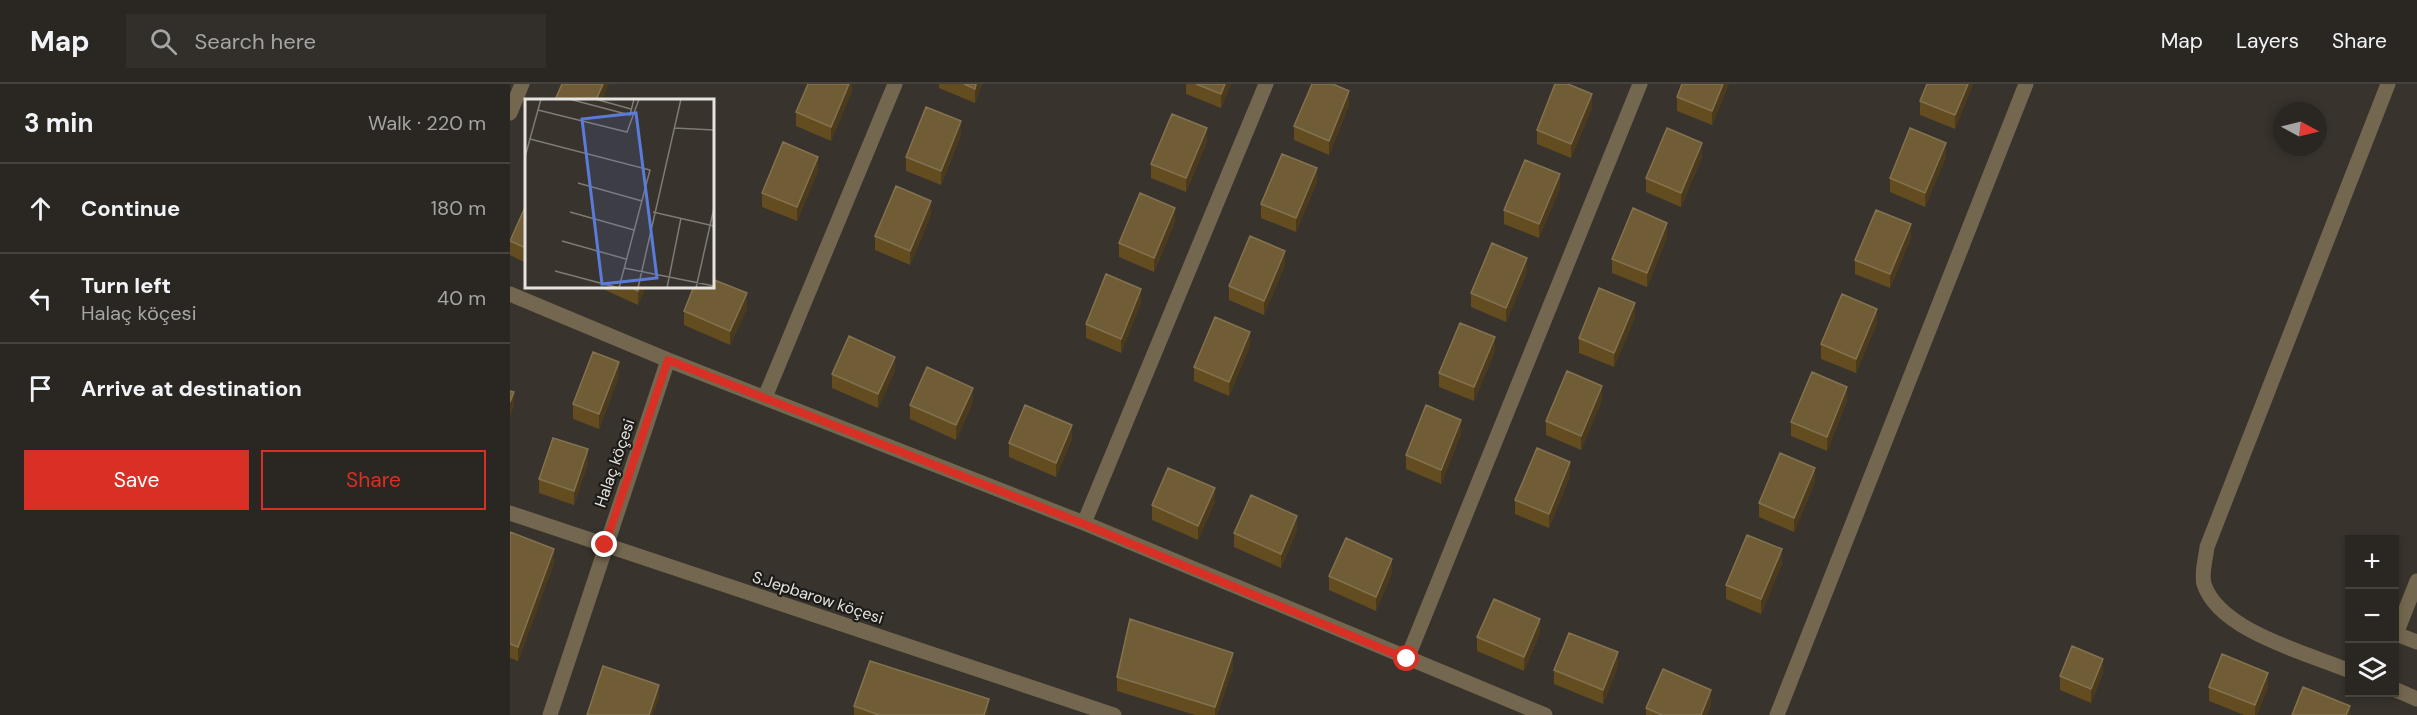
<!DOCTYPE html>
<html lang="en">
<head>
<meta charset="utf-8">
<style>
	body { margin:0; font-family:"DM Sans",sans-serif; background:#322e2a; color:#f1f3f6 }
	.controls { position:absolute; right:18px; bottom:18px; display:grid; overflow:hidden; border-radius:0px; box-shadow:0 3px 9px #0003 }
	.controls button { width:54px; height:54px; display:grid; place-items:center; padding:0; border:0; border-bottom:2px solid #46433f; background:#2a2621; color:#f1f3f6; font:30px sans-serif }
	.compass { position:absolute; left:1763px; top:18px; width:54px; height:54px; border-radius:50%; background:#2a2621; box-shadow:0 3px 9px #0003; rotate:97deg }
	.stop { position:absolute; width:18px; height:18px; margin:-14px; border:4px solid #d93025; border-radius:50%; background:#fff }
	.stop.end { background:#d93025; border-color:#fff; box-shadow:0 2px 6px #0008 }
	.list { margin:0; padding:0; list-style:none }
	h2 { display:flex; justify-content:space-between; align-items:center; height:78px; margin:0; padding:0 24px; font-size:26px }
	h2 small { font-size:20px; font-weight:400; color:#a5a5a5 }
	.list li { display:grid; grid-template-columns:39px 1fr auto; gap:18px; align-items:center; box-sizing:border-box; height:90px; padding:0 24px; border-top:2px solid #46433f }
	.list b { display:block; font-size:22px; white-space:nowrap }
	.list p { margin:0; font-size:20px; white-space:nowrap; color:#a5a5a5 }
	.list em { font-size:20px; font-style:normal; color:#a5a5a5 }
	.actions { display:flex; gap:12px; padding:18px 24px }
	.actions a { flex:1; padding:14px 0; border:2px solid #d93025; border-radius:0px; text-align:center; font-size:21px; color:#d93025 }
	.actions .main { background:#d93025; color:#fff }
	.icon { flex:none; width:33px; height:33px; fill:none; stroke:currentColor; stroke-width:2; stroke-linecap:round; stroke-linejoin:round }
	.map { position:relative; flex:none; width:1907px; height:631px; overflow:hidden }
	header { display:flex; align-items:center; gap:36px; box-sizing:border-box; height:84px; padding:0 30px; background:#2a2621; border-bottom:2px solid #46433f }
	header strong { font-size:28px }
	nav { display:flex; gap:33px; margin-inline-start:auto; font-size:21px }
	.search { width:420px; height:54px; background:#322e2a; display:flex; align-items:center; gap:15px; box-sizing:border-box; padding:0 21px; border-radius:0px; color:#a5a5a5; font-size:22px }
	main { display:flex }
	aside { flex:1; background:#2a2621 }
	.map>svg:first-child { display:block }
</style>
</head>
<body>
<header>
<strong>Map</strong>
<div class="search"><svg class="icon" aria-label="search" viewBox="0 0 24 24"><circle cx="10" cy="10" r="6"/><path d="M15 15l6 6"/></svg>Search here</div>
<nav><a>Map</a><a>Layers</a><a>Share</a></nav>
</header>
<main>
<aside>
<h2>3 min<small>Walk · 220 m</small></h2>
<ul class="list">
<li><svg class="icon" aria-label="ahead" viewBox="0 0 24 24"><path d="M12 20V5M6 11l6-6 6 6"/></svg><div><b>Continue</b></div><em>180 m</em></li>
<li><svg class="icon" aria-label="left" viewBox="0 0 24 24"><path d="M17 20v-9H6M10 6l-5 5 5 5"/></svg><div><b>Turn left</b><p>Halaç köçesi</p></div><em>40 m</em></li>
<li><svg class="icon" aria-label="arrive" viewBox="0 0 24 24"><path d="M6 21V4h12l-3 4 3 4H6"/></svg><div><b>Arrive at destination</b></div></li>
</ul>
<div class="actions"><a class="main">Save</a><a>Share</a></div>
</aside>
<div class="map">
<svg width="1907" height="631" viewBox="0 0 1907 631">
	<rect width="100%" height="100%" fill="#38332c"/>
	<g fill="none" stroke-linecap="round" stroke-linejoin="round">
		<!-- service -->
		<path stroke="#74674f" stroke-width="15" d="M 1907,497 L 1886,550 L 1907,558"/>
		<!-- minor -->
		<path stroke="#74674f" stroke-width="15" d="M 0,29 L 12,0
			M 0,210 L 158,276 L 574,439 L 1035,631
			M 255,313 L 385,0
			M 0,429 L 604,631
			M 574,439 L 756,0
			M 897,575 L 1130,0
			M 1840,587 C 1797,569 1709,547 1694,500 C 1691,489 1696,474 1697,463 L 1878,0
			M 1884,605 L 1907,615
			M 40,631 L 158,276
			M 1267,631 L 1516,0"/>
	</g>
	<!-- wall -->
	<path fill="#624c20" d="M 342,0 L 342,7 L 321,57 L 286,42 L 286,28 Z
		M 429,0 L 472,0 L 465,19 L 429,4 Z
		M 676,0 L 721,0 L 711,24 L 676,10 Z
		M 1219,0 L 1202,41 L 1167,27 L 1167,13 Z
		M 1417,0 L 1463,0 L 1445,45 L 1410,31 L 1410,17 Z
		M 839,21 L 819,71 L 784,56 L 784,42 Z
		M 1082,24 L 1061,74 L 1027,60 L 1027,46 Z
		M 451,51 L 431,101 L 396,87 L 396,73 Z
		M 697,58 L 676,108 L 641,94 L 641,80 Z
		M 1192,73 L 1171,123 L 1136,108 L 1136,94 Z
		M 1436,73 L 1415,123 L 1380,108 L 1380,94 Z
		M 308,87 L 287,137 L 252,123 L 252,109 Z
		M 807,98 L 786,148 L 751,134 L 751,120 Z
		M 1050,104 L 1029,154 L 994,140 L 994,126 Z
		M 16,121 L 16,179 L 0,171 L 0,157 Z
		M 421,131 L 400,181 L 365,166 L 365,152 Z
		M 665,138 L 644,188 L 609,173 L 609,159 Z
		M 1157,153 L 1137,203 L 1102,189 L 1102,175 Z
		M 1401,154 L 1380,204 L 1345,190 L 1345,176 Z
		M 775,181 L 754,231 L 719,216 L 719,202 Z
		M 1017,188 L 996,238 L 961,223 L 961,209 Z
		M 86,202 L 136,202 L 128,221 Z
		M 631,219 L 611,269 L 576,254 L 576,240 Z
		M 237,224 L 220,261 L 174,241 L 174,227 Z
		M 1125,233 L 1104,283 L 1069,269 L 1069,254 Z
		M 1367,239 L 1346,289 L 1311,275 L 1311,260 Z
		M 740,262 L 719,312 L 684,297 L 684,283 Z
		M 985,267 L 964,317 L 929,303 L 929,289 Z
		M 385,287 L 368,324 L 322,304 L 322,290 Z
		M 109,292 L 89,345 L 63,335 L 63,320 Z
		M 1092,316 L 1071,366 L 1036,351 L 1036,337 Z
		M 1337,317 L 1317,367 L 1281,352 L 1281,338 Z
		M 463,318 L 446,356 L 400,335 L 400,321 Z
		M 951,350 L 931,400 L 896,385 L 896,371 Z
		M 562,355 L 546,393 L 499,373 L 499,359 Z
		M 78,379 L 64,421 L 29,409 L 29,395 Z
		M 1060,392 L 1039,444 L 1005,430 L 1005,416 Z
		M 1305,398 L 1284,448 L 1249,433 L 1249,419 Z
		M 705,418 L 688,456 L 642,436 L 642,421 Z
		M 787,446 L 771,484 L 724,463 L 724,449 Z
		M 0,448 L 44,479 L 8,577 L 0,574 Z
		M 1272,480 L 1251,530 L 1216,515 L 1216,501 Z
		M 882,489 L 866,527 L 819,506 L 819,492 Z
		M 1030,549 L 1014,587 L 967,567 L 967,553 Z
		M 1108,582 L 1093,620 L 1044,600 L 1044,586 Z
		M 723,584 L 707,631 L 685,631 L 607,607 L 607,593 Z
		M 1593,589 L 1581,619 L 1550,606 L 1550,592 Z
		M 1699,603 L 1758,603 L 1747,631 L 1734,631 L 1699,617 Z
		M 1201,620 L 1197,631 L 1136,631 L 1136,624 Z
		M 344,622 L 479,629 L 478,631 L 344,631 Z"/>
	<!-- shaded-wall -->
	<path fill="#4b3b1c" d="M 93,0 L 99,0 L 92,16 L 86,16 Z
		M 339,0 L 342,0 L 342,7 L 321,57 L 321,43 Z
		M 466,0 L 472,0 L 465,19 L 465,5 Z
		M 715,0 L 721,0 L 711,24 L 711,10 Z
		M 1213,0 L 1219,0 L 1202,41 L 1202,27 Z
		M 1458,0 L 1463,0 L 1445,45 L 1445,31 Z
		M 839,7 L 839,21 L 819,71 L 819,57 Z
		M 1082,10 L 1082,24 L 1061,74 L 1061,60 Z
		M 451,37 L 451,51 L 431,101 L 431,87 Z
		M 697,44 L 697,58 L 676,108 L 676,94 Z
		M 1192,59 L 1192,73 L 1171,123 L 1171,109 Z
		M 1436,59 L 1436,73 L 1415,123 L 1415,109 Z
		M 308,73 L 308,87 L 287,137 L 287,123 Z
		M 807,84 L 807,98 L 786,148 L 786,134 Z
		M 1050,90 L 1050,104 L 1029,154 L 1029,140 Z
		M 421,117 L 421,131 L 400,181 L 400,167 Z
		M 665,124 L 665,138 L 644,188 L 644,174 Z
		M 1157,139 L 1157,153 L 1137,203 L 1137,189 Z
		M 1401,140 L 1401,154 L 1380,204 L 1380,190 Z
		M 775,167 L 775,181 L 754,231 L 754,217 Z
		M 1017,174 L 1017,188 L 996,238 L 996,224 Z
		M 129,202 L 136,202 L 128,221 L 128,207 Z
		M 631,205 L 631,219 L 611,269 L 611,255 Z
		M 237,209 L 237,224 L 220,261 L 220,247 Z
		M 1125,219 L 1125,233 L 1104,283 L 1104,269 Z
		M 1367,225 L 1367,239 L 1346,289 L 1346,275 Z
		M 740,248 L 740,262 L 719,312 L 719,298 Z
		M 985,253 L 985,267 L 964,317 L 964,303 Z
		M 385,273 L 385,287 L 368,324 L 368,310 Z
		M 109,278 L 109,292 L 89,345 L 89,330 Z
		M 1092,302 L 1092,316 L 1071,366 L 1071,352 Z
		M 1337,303 L 1337,317 L 1317,367 L 1317,353 Z
		M 463,304 L 463,318 L 446,356 L 446,341 Z
		M 4,308 L 4,322 L 0,333 L 0,318 Z
		M 951,336 L 951,350 L 931,400 L 931,386 Z
		M 562,341 L 562,355 L 546,393 L 546,379 Z
		M 78,365 L 78,379 L 64,421 L 64,407 Z
		M 1060,378 L 1060,392 L 1039,444 L 1039,430 Z
		M 1305,384 L 1305,398 L 1284,448 L 1284,434 Z
		M 705,404 L 705,418 L 688,456 L 688,442 Z
		M 787,432 L 787,446 L 771,484 L 771,470 Z
		M 44,465 L 44,479 L 8,577 L 8,563 Z
		M 1272,465 L 1272,480 L 1251,530 L 1251,515 Z
		M 882,475 L 882,489 L 866,527 L 866,513 Z
		M 1030,535 L 1030,549 L 1014,587 L 1014,573 Z
		M 1108,568 L 1108,582 L 1093,620 L 1093,606 Z
		M 723,569 L 723,584 L 707,631 L 705,631 L 705,623 Z
		M 1593,575 L 1593,589 L 1581,619 L 1581,605 Z
		M 1758,589 L 1758,603 L 1747,631 L 1745,631 L 1745,621 Z
		M 149,601 L 149,615 L 143,631 L 139,631 Z
		M 1201,606 L 1201,620 L 1197,631 L 1191,631 Z
		M 479,615 L 478,631 L 474,631 Z
		M 1840,622 L 1840,631 L 1836,631 Z"/>
	<!-- building -->
	<path fill="#705d35" stroke="#837250" stroke-width="1.5" d="M 52,0 L 93,0 L 86,16 L 45,16 Z
		M 298,0 L 339,0 L 321,43 L 286,28 Z
		M 454,0 L 466,0 L 465,5 Z
		M 686,0 L 715,0 L 711,10 Z
		M 802,0 L 823,0 L 839,7 L 819,57 L 784,42 Z
		M 1045,0 L 1058,0 L 1082,10 L 1061,60 L 1027,46 Z
		M 1172,0 L 1213,0 L 1202,27 L 1167,13 Z
		M 1417,0 L 1458,0 L 1445,31 L 1410,17 Z
		M 416,23 L 451,37 L 431,87 L 396,73 Z
		M 662,30 L 697,44 L 676,94 L 641,80 Z
		M 1157,44 L 1192,59 L 1171,109 L 1136,94 Z
		M 1400,44 L 1436,59 L 1415,109 L 1380,94 Z
		M 273,58 L 308,73 L 287,123 L 252,109 Z
		M 772,70 L 807,84 L 786,134 L 751,120 Z
		M 1015,76 L 1050,90 L 1029,140 L 994,126 Z
		M 386,102 L 421,117 L 400,167 L 365,152 Z
		M 630,109 L 665,124 L 644,174 L 609,159 Z
		M 16,121 L 16,164 L 0,157 Z
		M 1123,124 L 1157,139 L 1137,189 L 1102,175 Z
		M 1366,126 L 1401,140 L 1380,190 L 1345,176 Z
		M 740,152 L 775,167 L 754,217 L 719,202 Z
		M 982,159 L 1017,174 L 996,224 L 961,209 Z
		M 596,190 L 631,205 L 611,255 L 576,240 Z
		M 202,195 L 237,209 L 220,247 L 174,227 L 184,202 L 202,202 Z
		M 118,202 L 129,202 L 128,207 Z
		M 1089,204 L 1125,219 L 1104,269 L 1069,254 Z
		M 1332,210 L 1367,225 L 1346,275 L 1311,260 Z
		M 705,233 L 740,248 L 719,298 L 684,283 Z
		M 950,239 L 985,253 L 964,303 L 929,289 Z
		M 339,252 L 385,273 L 368,310 L 322,290 Z
		M 83,268 L 109,278 L 89,330 L 63,320 Z
		M 417,283 L 463,304 L 446,341 L 400,321 Z
		M 1057,287 L 1092,302 L 1071,352 L 1036,337 Z
		M 1302,288 L 1337,303 L 1317,353 L 1281,338 Z
		M 0,307 L 4,308 L 0,318 Z
		M 515,321 L 562,341 L 546,379 L 499,359 Z
		M 916,321 L 951,336 L 931,386 L 896,371 Z
		M 43,354 L 78,365 L 64,407 L 29,395 Z
		M 1027,364 L 1060,378 L 1039,430 L 1005,416 Z
		M 1270,369 L 1305,384 L 1284,434 L 1249,419 Z
		M 658,384 L 705,404 L 688,442 L 642,421 Z
		M 741,411 L 787,432 L 771,470 L 724,449 Z
		M 0,448 L 44,465 L 8,563 L 0,560 Z
		M 1237,451 L 1272,465 L 1251,515 L 1216,501 Z
		M 836,454 L 882,475 L 866,513 L 819,492 Z
		M 984,515 L 1030,535 L 1014,573 L 967,553 Z
		M 620,535 L 723,569 L 705,623 L 607,593 Z
		M 1059,549 L 1108,568 L 1093,606 L 1044,586 Z
		M 1562,562 L 1593,575 L 1581,605 L 1550,592 Z
		M 1712,570 L 1758,589 L 1745,621 L 1699,603 Z
		M 360,577 L 479,615 L 474,631 L 369,631 L 344,622 Z
		M 93,582 L 149,601 L 139,631 L 77,631 Z
		M 1153,585 L 1201,606 L 1191,631 L 1152,631 L 1136,624 Z
		M 1793,603 L 1840,622 L 1836,631 L 1782,631 Z"/>
	<g fill="none" stroke-linecap="round" stroke-linejoin="round">
		<!-- route -->
		<path stroke="#d93025" stroke-width="8" d="M 95,461 L 158,276 L 574,440 L 897,575"/>
	</g>
	<g text-anchor="middle" stroke-width="4.5" stroke-linejoin="round" paint-order="stroke">
		<!-- street labels -->
		<g font-size="16" fill="#e7e4df" stroke="#1d1b18">
			<text transform="translate(104 379) rotate(-71)" y="6">Halaç köçesi</text>
			<text transform="translate(308 513) rotate(18)" y="6">S.Jepbarow köçesi</text>
		</g>
	</g>
	<!-- overview -->
	<g transform="translate(15 15)">
		<rect width="189" height="189" fill="#38332c"/>
		<path fill="none" stroke="#7e7a74" stroke-width="1.5" d="M 44,0 L 105,16 L 109,0M 70,0 L 106,10M 13,11 L 102,33 L 114,0M 149,29 L 189,31M 5,40 L 125,71 L 94,189 L 30,172M 0,58 L 16,0M 53,84 L 117,102M 45,113 L 109,131M 128,113 L 189,127M 37,142 L 101,160M 99,169 L 189,187M 113,189 L 156,0M 142,189 L 156,119M 171,189 L 189,109"/>
		<path fill="#5a7bda" fill-opacity="0.15" stroke="#5a7bda" stroke-width="3" d="M 111,14 L 132,179 L 77,185 L 57,20 Z"/>
		<rect width="189" height="189" fill="none" stroke="#e7e4df" stroke-width="3"/>
	</g>
</svg>
<div class="controls">
<button>+</button>
<button>−</button>
<button><svg class="icon" aria-label="layers" viewBox="0 0 24 24"><path d="M12 4l9 5-9 5-9-5zM3 14l9 5 9-5"/></svg></button>
</div>
<svg class="compass" viewBox="-18 -18 36 36"><path d="M0-13l5 13h-10z" fill="#e53935"/><path d="M0 13l5-13h-10z" fill="#a5a5a5"/></svg>
<div class="stop" style="left:897px;top:575px"></div>
<div class="stop end" style="left:95px;top:461px"></div>
</div>
</main>
</body>
</html>
